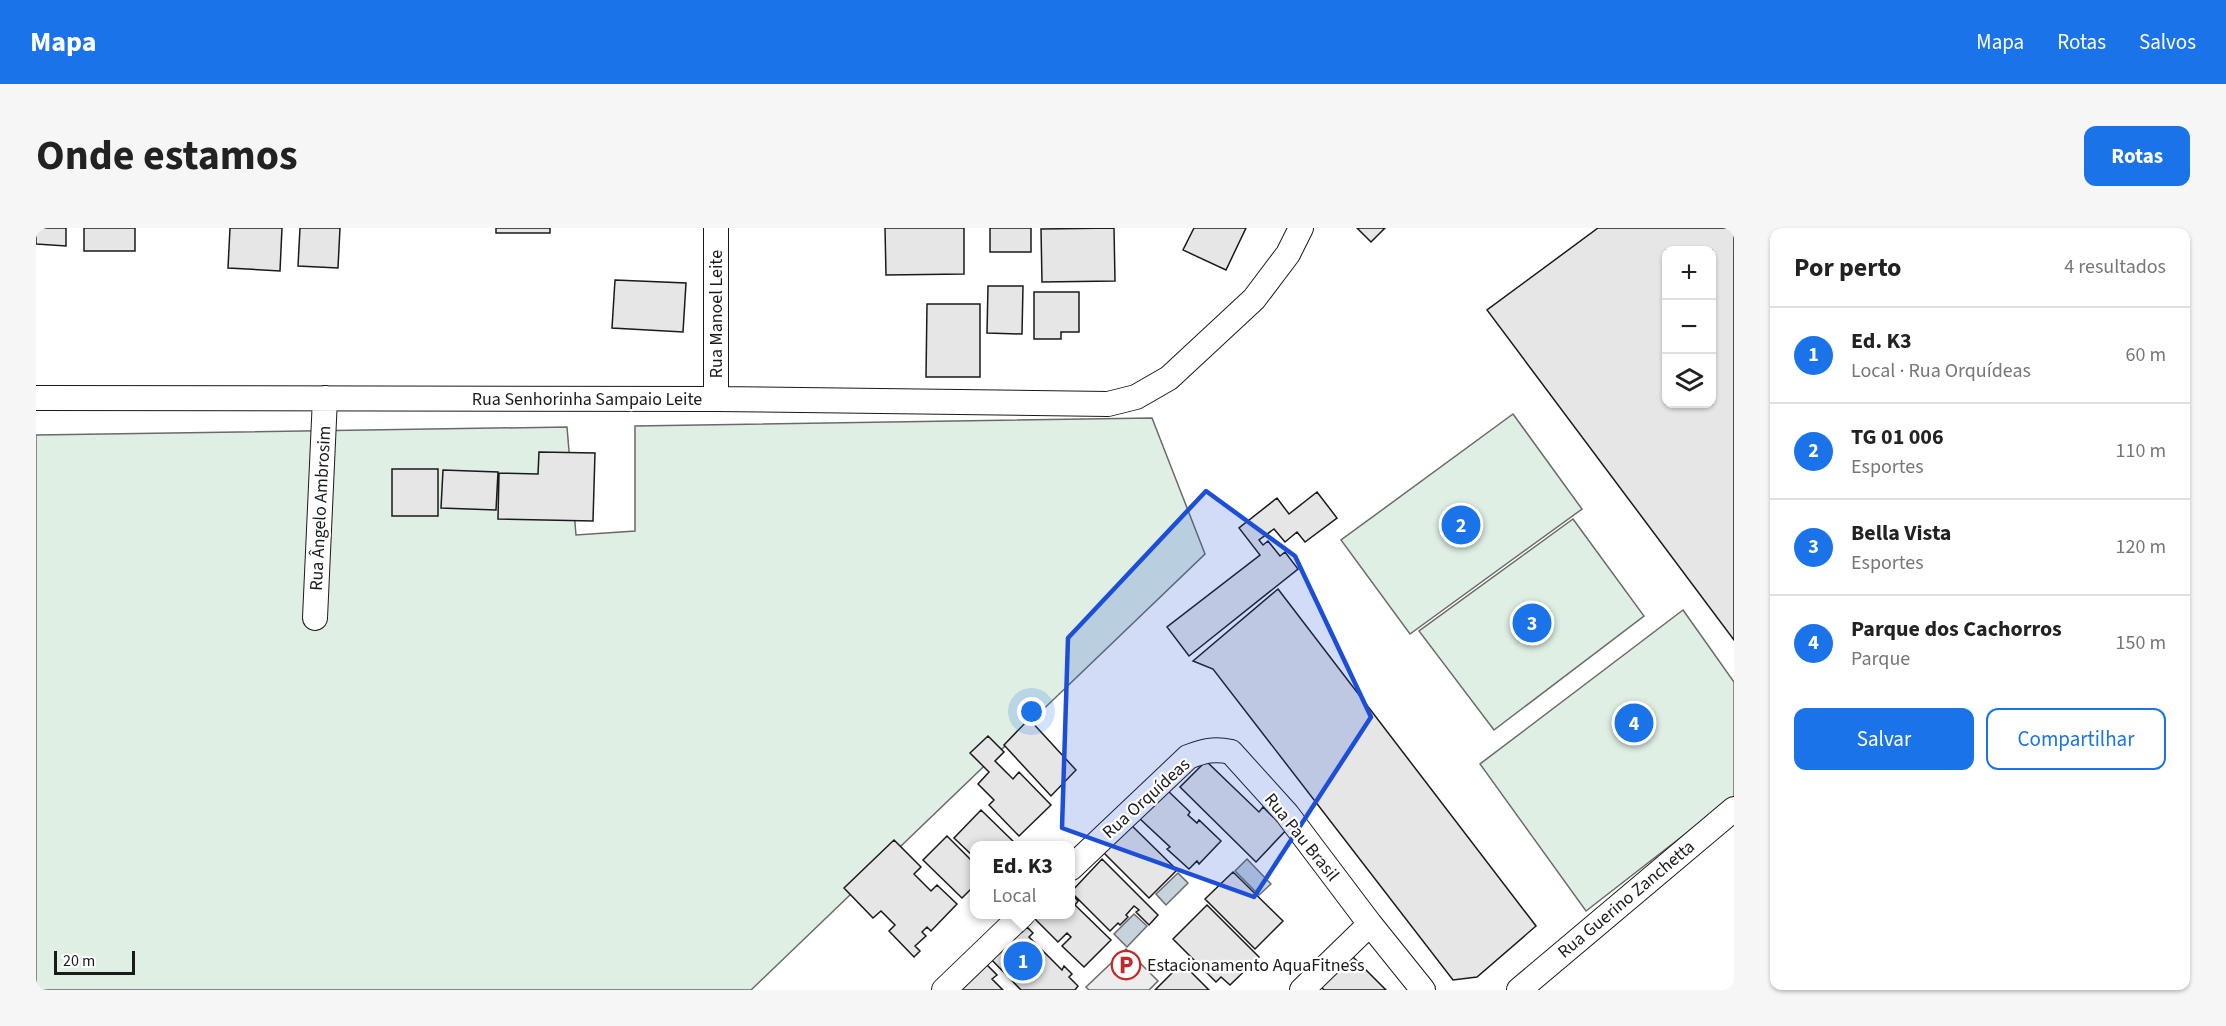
<!DOCTYPE html>
<html lang="pt">
<head>
<meta charset="utf-8">
<style>
	body { margin:0; font-family:"Source Sans 3",sans-serif; background:#f6f6f6; color:#222 }
	.controls { position:absolute; right:18px; top:18px; display:grid; overflow:hidden; border-radius:12px; box-shadow:0 2px 4px #0004 }
	.controls button { width:54px; height:54px; display:grid; place-items:center; padding:0; border:0; border-bottom:2px solid #e0e0e0; background:#fff; color:#222; font:30px sans-serif }
	.scale { position:absolute; left:18px; bottom:15px; width:81px; box-sizing:border-box; padding-left:6px; border:3px solid #1a1a1a; border-top:0; font-size:16px; line-height:21px; white-space:nowrap; color:#1a1a1a; -webkit-text-stroke:4px #fff; paint-order:stroke }
	.you { position:absolute; left:996px; top:484px; width:21px; height:21px; margin:-15px; border:4px solid #fff; border-radius:50%; background:#1a73e8; box-shadow:0 0 0 9px #1a73e833 }
	.badge { display:grid; place-items:center; width:39px; height:39px; border-radius:50%; background:#1a73e8; color:#fff; font-size:20px; font-weight:700 }
	.pin { position:absolute; translate:-50% -50%; border:3px solid #fff; box-shadow:0 2px 6px #0006 }
	.popup { position:absolute; left:934px; top:613px; width:105px; height:78px; box-sizing:border-box; display:grid; place-content:center; border-radius:12px; background:#fff; filter:drop-shadow(0 2px 4px #0005); font-size:20px; white-space:nowrap; color:#767676 }
	.popup b { font-size:22px; color:#222 }
	.popup::after { content:''; position:absolute; left:50%; top:100%; margin-left:-12px; border:12px solid transparent; border-top-color:#fff }
	.list { margin:0; padding:0; list-style:none }
	h2 { display:flex; justify-content:space-between; align-items:center; height:78px; margin:0; padding:0 24px; font-size:26px }
	h2 small { font-size:20px; font-weight:400; color:#767676 }
	.list li { display:grid; grid-template-columns:39px 1fr auto; gap:18px; align-items:center; box-sizing:border-box; height:96px; padding:0 24px; border-top:2px solid #e0e0e0 }
	.list b { display:block; font-size:22px; white-space:nowrap }
	.list p { margin:0; font-size:20px; white-space:nowrap; color:#767676 }
	.list em { font-size:20px; font-style:normal; color:#767676 }
	.actions { display:flex; gap:12px; padding:18px 24px }
	.actions a { flex:1; padding:14px 0; border:2px solid #1a73e8; border-radius:12px; text-align:center; font-size:21px; color:#1a73e8 }
	.actions .main { background:#1a73e8; color:#fff }
	.icon { flex:none; width:33px; height:33px; fill:none; stroke:currentColor; stroke-width:2; stroke-linecap:round; stroke-linejoin:round }
	.map { position:relative; flex:none; width:1698px; height:762px; overflow:hidden; border-radius:12px }
	header { display:flex; align-items:center; gap:36px; box-sizing:border-box; height:84px; padding:0 30px; background:#1a73e8; color:#fff }
	header strong { font-size:28px }
	nav { display:flex; gap:33px; margin-inline-start:auto; font-size:21px }
	.intro { display:flex; align-items:center; justify-content:space-between; box-sizing:border-box; height:144px; padding:0 36px }
	h1 { margin:0; font-size:42px }
	.button { padding:15px 27px; border-radius:12px; background:#1a73e8; color:#fff; font-size:21px; font-weight:700 }
	main { display:flex; gap:36px; padding:0 36px }
	aside { flex:1; background:#fff; border-radius:12px; box-shadow:0 2px 4px #0004 }
	.map>svg:first-child { display:block }
</style>
</head>
<body>
<header>
<strong>Mapa</strong>
<nav><a>Mapa</a><a>Rotas</a><a>Salvos</a></nav>
</header>
<div class="intro"><h1>Onde estamos</h1><a class="button">Rotas</a></div>
<main>
<div class="map">
<svg width="1698" height="762" viewBox="0 0 1698 762">
	<rect width="100%" height="100%" fill="#fff"/>
	<!-- green -->
	<path fill="#e0efe3" stroke="#6a6a6a" stroke-width="1.5" d="M 1477,186 L 1546,281 L 1374,406 L 1305,312 Z
		M 1116,190 L 1169,326 L 715,762 L 0,762 L 0,207 L 531,199 L 540,307 L 599,303 L 599,198 Z
		M 1537,291 L 1608,388 L 1458,502 L 1383,403 Z
		M 1647,382 L 1698,454 L 1698,568 L 1550,683 L 1444,536 Z"/>
	<!-- parking -->
	<path fill="#ededed" stroke="#6a6a6a" stroke-width="1.5" d="M 1090,721 L 1122,753 L 1113,762 L 1053,762 L 1050,759 Z"/>
	<!-- water -->
	<path fill="#c6d2dc" stroke="#6a6a6a" stroke-width="1.5" d="M 1211,631 L 1235,656 L 1223,667 L 1199,643 Z
		M 1142,645 L 1152,655 L 1130,677 L 1120,666 Z
		M 1098,686 L 1111,698 L 1091,719 L 1078,706 Z"/>
	<!-- building -->
	<path fill="#e6e6e6" stroke="#1a1a1a" stroke-width="1.5" fill-rule="evenodd" d="M 0,0 L 30,0 L 30,18 L 0,16 Z
		M 48,0 L 99,0 L 99,23 L 48,23 Z
		M 194,0 L 246,0 L 244,43 L 192,40 Z
		M 264,0 L 304,0 L 302,40 L 262,38 Z
		M 460,0 L 514,0 L 514,5 L 460,5 Z
		M 849,0 L 928,0 L 928,46 L 850,47 Z
		M 954,0 L 995,0 L 995,24 L 954,24 Z
		M 1078,0 L 1079,53 L 1006,54 L 1005,1 Z
		M 1158,0 L 1210,0 L 1190,42 L 1147,22 Z
		M 1321,0 L 1349,0 L 1335,14 Z
		M 1562,0 L 1698,0 L 1698,412 L 1451,82 ZM 1630,22 L 1676,22 L 1676,176 L 1630,176 Z
		M 579,52 L 650,55 L 647,104 L 576,100 Z
		M 952,58 L 987,58 L 986,106 L 951,105 Z
		M 998,64 L 1043,64 L 1043,104 L 1025,104 L 1025,111 L 998,111 Z
		M 891,76 L 944,76 L 944,149 L 890,149 Z
		M 503,224 L 559,225 L 557,293 L 462,291 L 463,245 L 502,246 Z
		M 356,241 L 402,241 L 402,288 L 356,288 Z
		M 407,242 L 462,244 L 460,282 L 405,280 Z
		M 1281,264 L 1301,290 L 1269,314 L 1261,304 L 1249,314 L 1238,301 L 1223,312 L 1227,317 L 1232,313 L 1244,328 L 1249,324 L 1262,341 L 1153,428 L 1131,399 L 1224,327 L 1203,300 L 1241,270 L 1253,286 Z
		M 1242,361 L 1500,698 L 1441,749 L 1417,752 L 1177,441 L 1157,433 Z
		M 993,491 L 1040,542 L 1015,568 L 968,517 Z
		M 952,508 L 968,524 L 959,533 L 977,551 L 983,544 L 1015,577 L 983,608 L 953,577 L 958,572 L 942,556 L 953,544 L 934,525 Z
		M 1170,533 L 1223,584 L 1227,579 L 1237,589 L 1241,585 L 1254,598 L 1220,634 L 1144,559 Z
		M 1130,561 L 1154,584 L 1152,587 L 1161,595 L 1163,592 L 1185,613 L 1163,636 L 1161,633 L 1153,641 L 1131,621 L 1134,619 L 1103,590 Z
		M 945,582 L 982,618 L 939,618 L 939,630 L 918,610 Z
		M 1090,592 L 1141,642 L 1113,670 L 1063,620 Z
		M 911,608 L 939,636 L 939,657 L 926,670 L 887,632 Z
		M 858,612 L 885,639 L 878,646 L 895,663 L 901,657 L 921,676 L 895,703 L 891,699 L 886,704 L 890,708 L 879,718 L 884,723 L 878,729 L 853,703 L 859,697 L 845,683 L 837,690 L 808,660 Z
		M 1066,631 L 1122,687 L 1113,697 L 1100,684 L 1103,682 L 1098,678 L 1090,687 L 1092,689 L 1084,697 L 1082,695 L 1074,703 L 1035,664 Z
		M 1197,644 L 1247,693 L 1219,721 L 1169,671 Z
		M 1035,665 L 1042,673 L 1039,677 L 1075,712 L 1048,739 L 1026,718 L 1035,709 L 1031,705 L 1022,714 L 994,686 L 1035,686 Z
		M 1171,677 L 1223,729 L 1194,757 L 1185,749 L 1180,754 L 1137,711 Z
		M 979,698 L 986,704 L 991,699 L 997,705 L 993,709 L 1026,742 L 1028,738 L 1036,746 L 1033,749 L 1042,758 L 1039,762 L 985,762 L 951,727 Z
		M 1310,722 L 1350,762 L 1288,762 L 1279,752 Z
		M 945,731 L 961,747 L 956,751 L 967,762 L 912,762 Z
		M 1146,735 L 1173,762 L 1119,762 Z"/>
	<g fill="none" stroke-linecap="round" stroke-linejoin="round">
		<!-- street casing -->
		<g stroke="#1a1a1a" stroke-width="26">
			<path id="street" d="M 680,0 L 680,171
				M 0,170 L 680,171 L 1072,176 L 1100,169 L 1133,150 L 1218,71 L 1252,26 L 1265,0
				M 279,390 L 289,170
				M 1035,640 L 1152,529 C 1167,523 1178,520 1195,524 L 1251,586 L 1334,696 L 1387,762
				M 908,762 L 987,686
				M 1266,762 L 1334,696
				M 1483,762 L 1698,581"/>
		</g>
		<!-- street -->
		<use href="#street" stroke="#fff" stroke-width="24"/>
	</g>
	<!-- marked area -->
	<path fill="#1d4ed8" fill-opacity="0.2" stroke="#1d4ed8" stroke-width="4.5" stroke-linejoin="round" d="M 1170,263 L 1259,328 L 1335,489 L 1218,669 L 1026,600 L 1032,410 Z"/>
	<!-- icons -->
	<defs>
		<g id="parking-ring" transform="scale(1.5)"><circle r="9.5" fill="#fff" stroke="#c62828" stroke-width="1.5"/><path d="M-3.5-5.5H1a3.5 3.5 0 0 1 0 7H-1V5.5H-3.5ZM-1-3.4V-.6H.8a1.4 1.4 0 0 0 0-2.8Z" fill="#c62828"/></g>
	</defs>
	<g fill-rule="evenodd">
		<use href="#parking-ring" x="1090" y="737"/>
	</g>
	<g text-anchor="middle" stroke-width="4.5" stroke-linejoin="round" paint-order="stroke">
		<!-- street labels -->
		<g font-size="18" fill="#1a1a1a" stroke="#fff">
			<text transform="translate(680 86) rotate(-90)" y="6">Rua Manoel Leite</text>
			<text x="551" y="177">Rua Senhorinha Sampaio Leite</text>
			<text transform="translate(284 280) rotate(-87)" y="6">Rua Ângelo Ambrosim</text>
			<text transform="translate(1110 570) rotate(-42)" y="6">Rua Orquídeas</text>
			<text transform="translate(1266 609) rotate(51)" y="6">Rua Pau Brasil</text>
			<text transform="translate(1590 671) rotate(-40)" y="6">Rua Guerino Zanchetta</text>
		</g>
		<!-- poi labels -->
		<g font-size="18" fill="#1a1a1a" stroke="#fff" text-anchor="start">
			<text x="1111" y="743">Estacionamento AquaFitness</text>
		</g>
	</g>
</svg>
<div class="controls">
<button>+</button>
<button>−</button>
<button><svg class="icon" aria-label="layers" viewBox="0 0 24 24"><path d="M12 4l9 5-9 5-9-5zM3 14l9 5 9-5"/></svg></button>
</div>
<div class="scale">20 m</div>
<div class="you"></div>
<div class="pin badge" style="left:987px;top:733px">1</div>
<div class="popup"><b>Ed. K3</b>Local</div>
<div class="pin badge" style="left:1425px;top:297px">2</div>
<div class="pin badge" style="left:1496px;top:395px">3</div>
<div class="pin badge" style="left:1598px;top:495px">4</div>
</div>
<aside>
<h2>Por perto<small>4 resultados</small></h2>
<ul class="list">
<li><span class="badge">1</span><div><b>Ed. K3</b><p>Local · Rua Orquídeas</p></div><em>60 m</em></li>
<li><span class="badge">2</span><div><b>TG 01 006</b><p>Esportes</p></div><em>110 m</em></li>
<li><span class="badge">3</span><div><b>Bella Vista</b><p>Esportes</p></div><em>120 m</em></li>
<li><span class="badge">4</span><div><b>Parque dos Cachorros</b><p>Parque</p></div><em>150 m</em></li>
</ul>
<div class="actions"><a class="main">Salvar</a><a>Compartilhar</a></div>
</aside>
</main>
</body>
</html>
